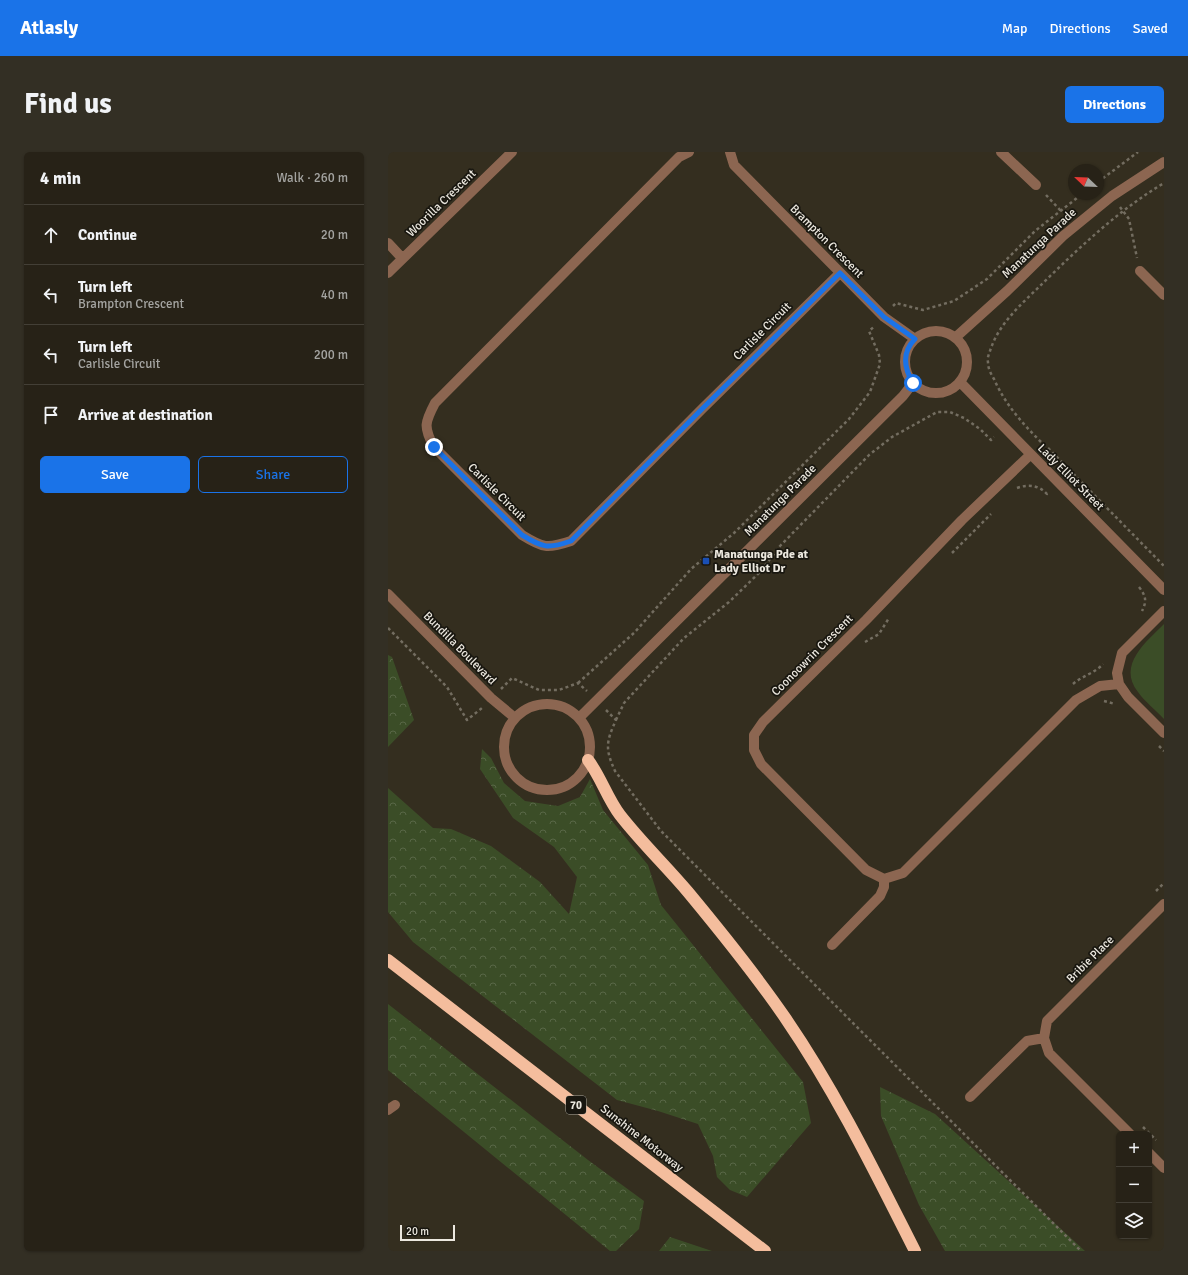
<!DOCTYPE html>
<html lang="en">
<head>
<meta charset="utf-8">
<style>
	body { margin:0; font-family:Signika,sans-serif; background:#332f24; color:#f1f3f6 }
	.controls { position:absolute; right:12px; bottom:12px; display:grid; overflow:hidden; border-radius:6px; box-shadow:0 1px 3px #0004 }
	.controls button { width:36px; height:36px; display:grid; place-items:center; padding:0; border:0; border-bottom:1px solid #433f36; background:#272217; color:#f1f3f6; font:20px sans-serif }
	.compass { position:absolute; left:680px; top:12px; width:36px; height:36px; border-radius:50%; background:#272217; box-shadow:0 1px 3px #0004; rotate:293deg }
	.scale { position:absolute; left:12px; bottom:10px; width:55px; box-sizing:border-box; padding-left:4px; border:2px solid #ece8df; border-top:0; font-size:11px; line-height:14px; white-space:nowrap; color:#ece8df; -webkit-text-stroke:3px #191710; paint-order:stroke }
	.stop { position:absolute; width:12px; height:12px; margin:-9px; border:3px solid #1a73e8; border-radius:50%; background:#fff }
	.stop.end { background:#1a73e8; border-color:#fff; box-shadow:0 1px 4px #0008 }
	.list { margin:0; padding:0; list-style:none }
	h2 { display:flex; justify-content:space-between; align-items:center; height:52px; margin:0; padding:0 16px; font-size:17px }
	h2 small { font-size:13px; font-weight:400; color:#a4a4a1 }
	.list li { display:grid; grid-template-columns:26px 1fr auto; gap:12px; align-items:center; box-sizing:border-box; height:60px; padding:0 16px; border-top:1px solid #433f36 }
	.list b { display:block; font-size:15px; white-space:nowrap }
	.list p { margin:0; font-size:13px; white-space:nowrap; color:#a4a4a1 }
	.list em { font-size:13px; font-style:normal; color:#a4a4a1 }
	.actions { display:flex; gap:8px; padding:12px 16px }
	.actions a { flex:1; padding:9px 0; border:1px solid #1a73e8; border-radius:6px; text-align:center; font-size:14px; color:#1a73e8 }
	.actions .main { background:#1a73e8; color:#fff }
	.icon { flex:none; width:22px; height:22px; fill:none; stroke:currentColor; stroke-width:2; stroke-linecap:round; stroke-linejoin:round }
	.map { position:relative; flex:none; width:776px; height:1099px; overflow:hidden; border-radius:6px }
	header { display:flex; align-items:center; gap:24px; box-sizing:border-box; height:56px; padding:0 20px; background:#1a73e8; color:#fff }
	header strong { font-size:19px }
	nav { display:flex; gap:22px; margin-inline-start:auto; font-size:14px }
	.intro { display:flex; align-items:center; justify-content:space-between; box-sizing:border-box; height:96px; padding:0 24px }
	h1 { margin:0; font-size:28px }
	.button { padding:10px 18px; border-radius:6px; background:#1a73e8; color:#fff; font-size:14px; font-weight:700 }
	main { display:flex; gap:24px; padding:0 24px }
	aside { flex:1; background:#272217; border-radius:6px; box-shadow:0 1px 3px #0004 }
	.map>svg:first-child { display:block }
</style>
</head>
<body>
<header>
<strong>Atlasly</strong>
<nav><a>Map</a><a>Directions</a><a>Saved</a></nav>
</header>
<div class="intro"><h1>Find us</h1><a class="button">Directions</a></div>
<main>
<aside>
<h2>4 min<small>Walk · 260 m</small></h2>
<ul class="list">
<li><svg class="icon" aria-label="ahead" viewBox="0 0 24 24"><path d="M12 20V5M6 11l6-6 6 6"/></svg><div><b>Continue</b></div><em>20 m</em></li>
<li><svg class="icon" aria-label="left" viewBox="0 0 24 24"><path d="M17 20v-9H6M10 6l-5 5 5 5"/></svg><div><b>Turn left</b><p>Brampton Crescent</p></div><em>40 m</em></li>
<li><svg class="icon" aria-label="left" viewBox="0 0 24 24"><path d="M17 20v-9H6M10 6l-5 5 5 5"/></svg><div><b>Turn left</b><p>Carlisle Circuit</p></div><em>200 m</em></li>
<li><svg class="icon" aria-label="arrive" viewBox="0 0 24 24"><path d="M6 21V4h12l-3 4 3 4H6"/></svg><div><b>Arrive at destination</b></div></li>
</ul>
<div class="actions"><a class="main">Save</a><a>Share</a></div>
</aside>
<div class="map">
<svg width="776" height="1099" viewBox="0 0 776 1099">
	<defs>
		<pattern id="forest-crowns" width="20" height="18" patternUnits="userSpaceOnUse"><rect width="20" height="18" fill="#3b4d27"/><path d="M2 6a3 3 0 1 1 6 0M12 15a3 3 0 1 1 6 0" fill="none" stroke="#586746"/></pattern>
	</defs>
	<rect width="100%" height="100%" fill="#342e1f"/>
	<!-- forest -->
	<path fill="url(#forest-crowns)" d="M 0,503 L 4,505 L 26,568 L 0,595 Z
		M 94,597 L 103,606 L 116,631 L 137,649 L 170,654 L 192,645 L 202,627 L 215,658 L 260,713 L 273,753 L 415,930 L 423,971 L 359,1045 L 342,1038 L 329,1025 L 325,1004 L 310,972 L 270,959 L 229,948 L 25,790 L 0,760 L 0,636 L 45,676 L 63,677 L 103,694 L 152,730 L 181,762 L 189,725 L 166,695 L 125,666 L 92,617 Z
		M 0,852 L 200,1008 L 256,1049 L 251,1077 L 228,1099 L 222,1099 L 0,918 Z
		M 492,935 L 547,962 L 697,1099 L 557,1099 L 531,1053 L 493,964 Z
		M 282,1085 L 324,1099 L 271,1099 Z"/>
	<!-- green -->
	<path fill="#3b4d27" d="M 776,472 L 776,567 C 768,558 757,550 750,540 C 729,513 758,490 776,472 Z"/>
	<g fill="none" stroke-linecap="round" stroke-linejoin="round">
		<!-- path -->
		<path stroke="#736d60" stroke-width="2.5" stroke-dasharray="3 3" stroke-linecap="butt" d="M 710,30 L 750,0
			M 658,43 L 673,59
			M 732,55 L 741,67 L 749,106
			M 505,154 L 508,151 L 535,158 L 566,149 L 599,127 L 647,79 L 694,42
			M 653,290 C 634,271 617,252 606,227 C 603,222 600,217 600,210 C 599,206 601,202 602,199 C 611,170 636,150 656,130 C 693,94 731,58 776,31
			M 660,296 L 776,414
			M 629,336 C 640,332 651,333 659,342 L 660,341
			M 564,401 L 603,362
			M 751,435 C 758,444 759,449 754,459
			M 0,476 L 59,535 L 79,568 L 94,556
			M 477,490 L 491,482 L 501,466
			M 190,531 L 246,481 L 303,417 L 346,381 L 461,267 L 482,240 L 492,212 L 491,203 L 481,179 L 487,174
			M 685,532 C 694,524 707,521 715,512
			M 113,537 L 124,526 L 151,538 L 171,538 L 190,531 L 199,539
			M 716,549 L 727,552
			M 218,558 L 228,568 C 218,590 217,597 227,619 L 273,679 L 693,1099
			M 228,568 L 236,551 L 296,486 L 341,450 L 372,420 L 392,394 L 481,303 L 504,285 L 549,260 L 562,260 L 576,266 L 592,277 L 603,288 L 606,285
			M 771,594 L 776,599
			M 768,739 L 776,731
			M 755,975 L 768,988"/>
		<!-- minor -->
		<path stroke="#8c6651" stroke-width="10" d="M 301,0 L 291,5 L 47,251 C 37,270 35,275 46,295 L 134,383 C 155,396 159,397 183,389 L 314,257 L 452,121
			M 342,0 L 346,13 L 496,165 L 527,187
			M 613,0 L 648,33
			M 0,91 L 14,106
			M 752,119 L 776,143
			M 0,121 L 124,0
			M517 210a31 31 0 1 1 62 0a31 31 0 1 1-62 0Z
			M 568,185 L 619,139 L 675,84 L 724,44 L 776,10
			M 572,230 L 776,438
			M 642,303 L 574,368 L 478,468 L 375,570 L 366,583 L 366,598 L 373,612 L 478,718 L 496,727 L 515,721 L 688,548 L 712,534 L 731,532
			M 0,442 L 103,546 L 127,566
			M 776,459 L 734,501 L 729,521 L 731,532 L 740,545 L 776,581
			M116 595a43 43 0 1 1 86 0a43 43 0 1 1-86 0Z
			M 191,566 L 515,244 L 525,231
			M 444,793 L 492,744 L 496,735 L 496,727
			M 582,945 L 639,889 L 656,886
			M 0,958 L 7,953
			M 742,982 L 661,901 L 656,886 L 659,869 L 776,752
			M 761,1001 L 776,1016"/>
		<!-- highway -->
		<path stroke="#f4bd9d" stroke-width="12" d="M 200,608 C 213,625 219,646 232,663 C 253,690 278,714 300,740 C 334,781 368,823 398,867 C 448,940 487,1020 527,1099
			M 0,808 L 377,1099"/>
	</g>
	<g fill="none" stroke-linecap="round" stroke-linejoin="round">
		<!-- route -->
		<path stroke="#1a73e8" stroke-width="5" d="M 46,295 L 134,383 C 155,396 160,397 183,389 L 314,257 L 452,121 L 496,165 L 527,187 C 514,200 516,216 525,231"/>
	</g>
	<!-- markers -->
	<rect fill="#1a4fb4" stroke="#191710" stroke-width="1.5" x="314" y="405" width="8" height="8" rx="2"/>
	<g text-anchor="middle" stroke-width="3.5" stroke-linejoin="round" paint-order="stroke">
		<!-- shield labels -->
		<rect fill="#191710" stroke="#ada9a1" stroke-width="1" x="178" y="944" width="20" height="18" rx="3"/>
		<g font-size="11" font-weight="bold" fill="#ece8df">
			<text x="188" y="957">70</text>
		</g>
		<!-- street labels -->
		<g font-size="12" fill="#ece8df" stroke="#191710">
			<text transform="translate(53 51) rotate(-44)" y="4">Woorilla Crescent</text>
			<text transform="translate(439 89) rotate(45)" y="4">Brampton Crescent</text>
			<text transform="translate(651 91) rotate(-43)" y="4">Manatunga Parade</text>
			<text transform="translate(374 179) rotate(-45)" y="4">Carlisle Circuit</text>
			<text transform="translate(683 325) rotate(45)" y="4">Lady Elliot Street</text>
			<text transform="translate(109 340) rotate(45)" y="4">Carlisle Circuit</text>
			<text transform="translate(392 348) rotate(-45)" y="4">Manatunga Parade</text>
			<text transform="translate(72 496) rotate(45)" y="4">Bundilla Boulevard</text>
			<text transform="translate(424 503) rotate(-45)" y="4">Coonoowrin Crescent</text>
			<text transform="translate(702 807) rotate(-45)" y="4">Bribie Place</text>
			<text transform="translate(254 986) rotate(38)" y="4">Sunshine Motorway</text>
		</g>
		<!-- poi labels -->
		<g font-size="12" font-weight="bold" fill="#ece8df" stroke="#191710" text-anchor="start">
			<text x="326" y="406">Manatunga Pde at<tspan x="326" dy="14">Lady Elliot Dr</tspan></text>
		</g>
	</g>
</svg>
<div class="controls">
<button>+</button>
<button>−</button>
<button><svg class="icon" aria-label="layers" viewBox="0 0 24 24"><path d="M12 4l9 5-9 5-9-5zM3 14l9 5 9-5"/></svg></button>
</div>
<svg class="compass" viewBox="-18 -18 36 36"><path d="M0-13l5 13h-10z" fill="#e53935"/><path d="M0 13l5-13h-10z" fill="#a4a4a1"/></svg>
<div class="scale">20 m</div>
<div class="stop" style="left:525px;top:231px"></div>
<div class="stop end" style="left:46px;top:295px"></div>
</div>
</main>
</body>
</html>
